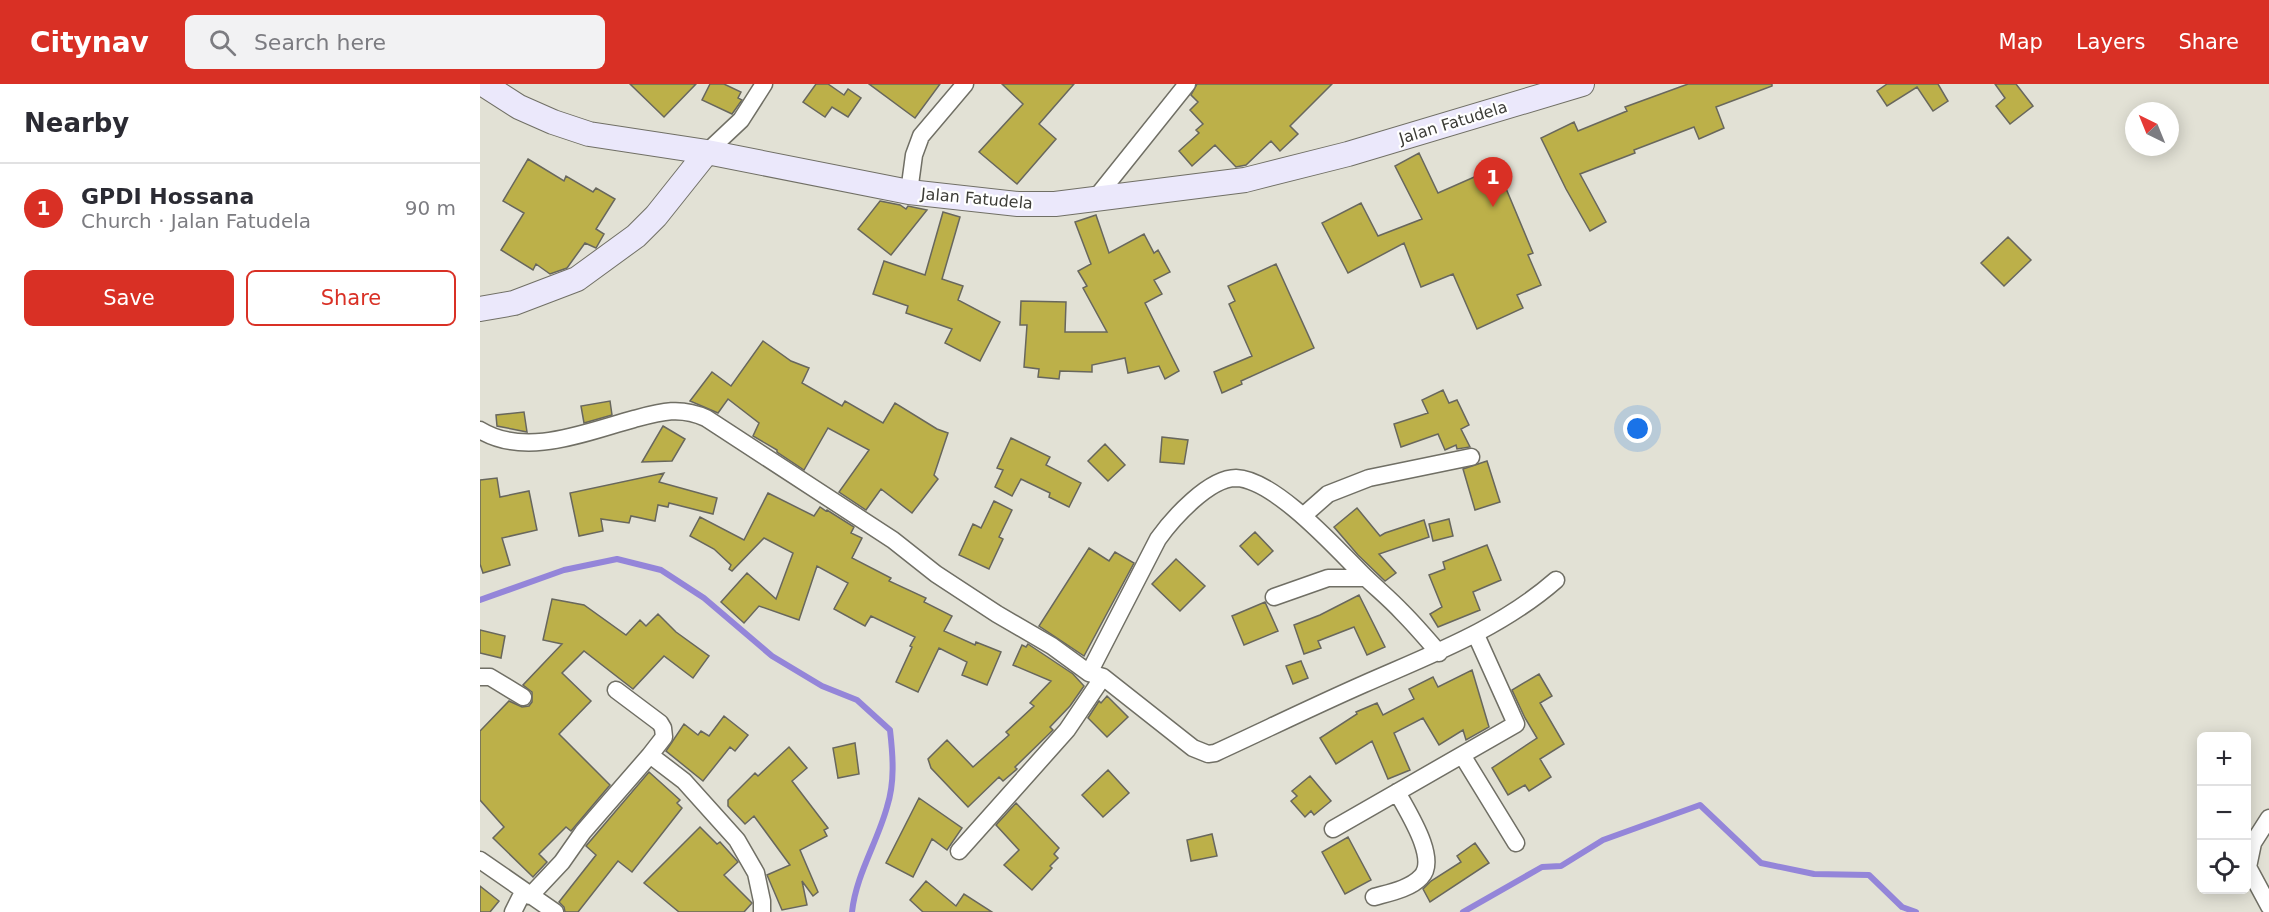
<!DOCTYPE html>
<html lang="en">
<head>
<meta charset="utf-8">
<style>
	body { margin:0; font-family:"DejaVu Sans",sans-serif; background:#f2f2f3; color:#2b2b33 }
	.controls { position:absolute; right:18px; bottom:18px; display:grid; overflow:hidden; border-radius:9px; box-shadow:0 3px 15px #0003 }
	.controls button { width:54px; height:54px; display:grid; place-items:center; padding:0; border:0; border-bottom:2px solid #e1e1e2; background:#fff; color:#2b2b33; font:30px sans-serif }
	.compass { position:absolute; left:1645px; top:18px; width:54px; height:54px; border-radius:50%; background:#fff; box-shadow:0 3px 15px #0003; rotate:317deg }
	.you { position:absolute; left:1158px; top:345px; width:21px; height:21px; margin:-15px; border:4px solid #fff; border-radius:50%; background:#1a73e8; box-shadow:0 0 0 9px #1a73e833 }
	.badge { display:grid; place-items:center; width:39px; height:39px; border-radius:50%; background:#d93025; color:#fff; font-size:20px; font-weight:700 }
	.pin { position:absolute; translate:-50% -50px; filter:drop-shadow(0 2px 3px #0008) }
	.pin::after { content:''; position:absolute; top:32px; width:21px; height:18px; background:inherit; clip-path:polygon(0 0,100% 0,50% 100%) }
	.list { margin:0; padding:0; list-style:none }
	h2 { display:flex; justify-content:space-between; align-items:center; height:78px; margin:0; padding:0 24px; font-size:26px }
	h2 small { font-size:20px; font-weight:400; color:#7c7c81 }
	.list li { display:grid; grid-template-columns:39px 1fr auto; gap:18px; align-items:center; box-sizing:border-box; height:90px; padding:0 24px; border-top:2px solid #e1e1e2 }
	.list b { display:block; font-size:22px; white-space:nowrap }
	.list p { margin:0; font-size:20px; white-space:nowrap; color:#7c7c81 }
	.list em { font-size:20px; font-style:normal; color:#7c7c81 }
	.actions { display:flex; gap:12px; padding:18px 24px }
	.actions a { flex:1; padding:14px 0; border:2px solid #d93025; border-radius:9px; text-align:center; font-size:21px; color:#d93025 }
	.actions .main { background:#d93025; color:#fff }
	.icon { flex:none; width:33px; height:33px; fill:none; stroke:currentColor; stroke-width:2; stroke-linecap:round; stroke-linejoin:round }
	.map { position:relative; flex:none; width:1789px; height:828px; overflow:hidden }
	header { display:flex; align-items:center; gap:36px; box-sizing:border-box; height:84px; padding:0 30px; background:#d93025; color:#fff }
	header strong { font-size:28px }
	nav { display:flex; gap:33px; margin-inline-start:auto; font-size:21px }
	.search { width:420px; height:54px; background:#f2f2f3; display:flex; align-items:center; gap:15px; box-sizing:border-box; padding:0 21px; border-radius:9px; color:#7c7c81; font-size:22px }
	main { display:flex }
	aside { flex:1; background:#fff }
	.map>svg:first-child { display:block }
</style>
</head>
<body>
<header>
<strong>Citynav</strong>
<div class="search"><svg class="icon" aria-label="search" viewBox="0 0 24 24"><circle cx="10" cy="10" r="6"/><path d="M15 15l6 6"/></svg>Search here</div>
<nav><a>Map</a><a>Layers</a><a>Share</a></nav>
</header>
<main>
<aside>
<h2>Nearby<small></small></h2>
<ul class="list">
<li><span class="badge">1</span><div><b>GPDI Hossana</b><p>Church · Jalan Fatudela</p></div><em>90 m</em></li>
</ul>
<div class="actions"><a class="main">Save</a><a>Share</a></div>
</aside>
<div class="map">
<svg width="1789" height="828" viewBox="0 0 1789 828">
	<rect width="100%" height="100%" fill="#e2e1d5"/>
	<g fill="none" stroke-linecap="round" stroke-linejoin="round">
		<!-- stream -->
		<path stroke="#9485d9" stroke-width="6" d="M 0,516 L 84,486 L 137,475 L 181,486 L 224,514 L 292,572 L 342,602 L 377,616 L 410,646 C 413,672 415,698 407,723 C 397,759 376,791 372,828
			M 983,828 L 1062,783 L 1081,782 L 1123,756 L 1220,721 L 1281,779 L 1334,790 L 1389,791 L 1422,823 L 1436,828"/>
	</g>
	<!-- building -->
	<path fill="#bcb049" stroke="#68675d" stroke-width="1.5" d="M 150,0 L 216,0 L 184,33 Z
		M 230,0 L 244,0 L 261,8 L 258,14 L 262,16 L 252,30 L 222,16 Z
		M 336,0 L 348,0 L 364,11 L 368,5 L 381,14 L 368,33 L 352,23 L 345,33 L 323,18 Z
		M 389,0 L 460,0 L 435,34 Z
		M 522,0 L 594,0 L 559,40 L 576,55 L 537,100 L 499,68 L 543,20 Z
		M 717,0 L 852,0 L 810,42 L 818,50 L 800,67 L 791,57 L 766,81 L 756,83 L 735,61 L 712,82 L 699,67 L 719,49 L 716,46 L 723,40 L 710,26 L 718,18 L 711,11 Z
		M 1208,0 L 1292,0 L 1292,2 L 1236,23 L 1244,44 L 1219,55 L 1214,43 L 1154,66 L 1155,69 L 1100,90 L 1126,138 L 1110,147 L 1086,105 L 1061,54 L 1094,38 L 1098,47 L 1147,27 L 1145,23 Z
		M 1407,0 L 1458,0 L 1468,17 L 1453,27 L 1437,3 L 1407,22 L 1397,7 Z
		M 1515,0 L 1536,0 L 1553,22 L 1530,40 L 1516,22 L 1525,14 Z
		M 939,69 L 958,109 L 1017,83 L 1053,169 L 1048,171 L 1061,201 L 1037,211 L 1043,224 L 997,245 L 973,190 L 941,203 L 924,159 L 868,189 L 842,139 L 881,119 L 898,152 L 942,135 L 915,82 Z
		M 48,75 L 84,97 L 86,92 L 113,108 L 116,104 L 135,115 L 116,145 L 124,150 L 116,164 L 105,159 L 87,184 L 70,190 L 56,180 L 53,186 L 21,166 L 44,129 L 23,117 Z
		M 400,117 L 420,121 L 426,125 L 428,122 L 447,126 L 411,171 L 378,145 Z
		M 463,128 L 480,133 L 462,195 L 483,202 L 478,216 L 520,238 L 500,277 L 465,259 L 472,245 L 426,229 L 428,222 L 393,210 L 404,177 L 445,191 Z
		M 616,131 L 629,169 L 664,150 L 674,169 L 678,166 L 690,188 L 674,196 L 682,210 L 665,219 L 699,287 L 685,295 L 679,282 L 648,289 L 645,274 L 612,281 L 612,288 L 580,287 L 579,295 L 558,293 L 559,285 L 544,283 L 547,241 L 540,241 L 541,217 L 586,218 L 585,248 L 627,248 L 603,204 L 607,202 L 598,187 L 611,180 L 595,138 Z
		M 1528,153 L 1551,176 L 1524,202 L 1501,179 Z
		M 796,180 L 834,264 L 761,297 L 762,300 L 742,309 L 734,288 L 772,272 L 749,220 L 755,217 L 748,202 Z
		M 283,257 L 311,277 L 329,284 L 322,299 L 362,322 L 365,317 L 403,339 L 415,319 L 457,345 L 468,349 L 454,391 L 458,395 L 432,429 L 401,405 L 386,426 L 359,408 L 389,366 L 348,344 L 324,386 L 297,368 L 297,366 L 273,352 L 279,339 L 248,315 L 238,329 L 210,317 L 232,288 L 251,302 Z
		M 963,306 L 969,319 L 977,316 L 989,341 L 981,345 L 990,363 L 977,365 L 976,361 L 965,366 L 958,350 L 921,363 L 914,340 L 948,329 L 942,316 Z
		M 130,317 L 132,331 L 104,339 L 101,322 Z
		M 44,328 L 47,348 L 17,342 L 16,331 Z
		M 183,342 L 205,355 L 192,377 L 162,378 Z
		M 682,353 L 708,356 L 704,380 L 680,378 Z
		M 531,354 L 570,373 L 566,381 L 601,399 L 589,423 L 569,413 L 570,409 L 541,395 L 532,412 L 515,403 L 523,386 L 517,384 Z
		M 625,360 L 645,381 L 628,397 L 608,377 Z
		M 1007,377 L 1020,418 L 995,426 L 983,385 Z
		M 184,389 L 179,398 L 237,414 L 233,430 L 189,419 L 188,423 L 178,421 L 175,437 L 151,432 L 149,439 L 121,435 L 123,447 L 99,452 L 90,409 Z
		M 17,394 L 20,413 L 49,407 L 57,446 L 22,454 L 30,481 L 3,489 L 0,480 L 0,396 Z
		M 288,409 L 334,432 L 340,423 L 346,427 L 347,426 L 374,443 L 371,449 L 382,454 L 372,474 L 411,494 L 409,497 L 446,514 L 444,518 L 472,532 L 464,547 L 495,561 L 496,558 L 521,568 L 507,601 L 482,591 L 487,578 L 459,564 L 438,608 L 416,598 L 432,563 L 430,562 L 435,553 L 391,532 L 385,542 L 354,525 L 368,499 L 337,482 L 319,536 L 279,522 L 264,539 L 241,518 L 267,489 L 296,515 L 313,469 L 284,454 L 252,487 L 249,485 L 251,481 L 234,465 L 210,452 L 220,433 L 264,456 Z
		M 514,417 L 532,426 L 519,453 L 523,455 L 509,485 L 479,471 L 493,440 L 501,444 Z
		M 877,424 L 900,452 L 905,449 L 944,436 L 949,453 L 899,470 L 916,489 L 905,497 L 878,471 L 854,443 Z
		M 969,435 L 973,452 L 953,457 L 949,440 Z
		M 775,448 L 793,467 L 778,481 L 760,462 Z
		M 1007,461 L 1021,496 L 993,508 L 1000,526 L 958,543 L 950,530 L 962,523 L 949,491 L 965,485 L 963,478 Z
		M 609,464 L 629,477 L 635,468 L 654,479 L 604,572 L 559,542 Z
		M 696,475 L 725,502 L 700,527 L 672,500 Z
		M 879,511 L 905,563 L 887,571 L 874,543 L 838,557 L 841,564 L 824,570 L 814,541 L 840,531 Z
		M 72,515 L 104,521 L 146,551 L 160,536 L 166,542 L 178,530 L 196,548 L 229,572 L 213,594 L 184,572 L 153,605 L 104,567 L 82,589 L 111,617 L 79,650 L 130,701 L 91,747 L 86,743 L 59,770 L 67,778 L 53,793 L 13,754 L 24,743 L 0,716 L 0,647 L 29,617 L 42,623 L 49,622 L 52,618 L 52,608 L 43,601 L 82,560 L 63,556 Z
		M 785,518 L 798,547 L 764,561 L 752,532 Z
		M 0,546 L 25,552 L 21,574 L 0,569 Z
		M 548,560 L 593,590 L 604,602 L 590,622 L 570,643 L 573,646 L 535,683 L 537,685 L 523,697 L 519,693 L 488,723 L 451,684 L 448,675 L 467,656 L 493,683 L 529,651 L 526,648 L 554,622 L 550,619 L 571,597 L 533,581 L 542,561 L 546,563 Z
		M 821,577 L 828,594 L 813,600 L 806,582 Z
		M 992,586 L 1009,643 L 986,656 L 983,646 L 959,661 L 943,634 L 914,649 L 930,686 L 908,695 L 892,657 L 856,680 L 840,654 L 877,630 L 876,628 L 897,619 L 903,631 L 934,615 L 929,605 L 953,593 L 958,603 Z
		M 1059,590 L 1072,612 L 1060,619 L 1084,660 L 1060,675 L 1071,693 L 1049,707 L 1045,701 L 1028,711 L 1012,684 L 1057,654 L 1045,634 L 1032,606 Z
		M 627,612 L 648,633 L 627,653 L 608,634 L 619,617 L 621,619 Z
		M 244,632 L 268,651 L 255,667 L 250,663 L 223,697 L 186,667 L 204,640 L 218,651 L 221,647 L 229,652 Z
		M 375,659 L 379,690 L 358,694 L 353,664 Z
		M 309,663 L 327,684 L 312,697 L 348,744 L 344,746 L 347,752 L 320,766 L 338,808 L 333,812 L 322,797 L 327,821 L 302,826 L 287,791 L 310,781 L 274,732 L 265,740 L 248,722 L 248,716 L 275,689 L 278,692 Z
		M 628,686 L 649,709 L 623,733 L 602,711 Z
		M 169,688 L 200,716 L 197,719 L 202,724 L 152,788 L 138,777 L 98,828 L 85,828 L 84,823 L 79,818 L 116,771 L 106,762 Z
		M 830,692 L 851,717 L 834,731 L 831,727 L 825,733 L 811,717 L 817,712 L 812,707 Z
		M 439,714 L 482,744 L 467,766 L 452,755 L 433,793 L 406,779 Z
		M 536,719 L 579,764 L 574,770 L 578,774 L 570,782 L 572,784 L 552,806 L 524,781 L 539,766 L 516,741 Z
		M 220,743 L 237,760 L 240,758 L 258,778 L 244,791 L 272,819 L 264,828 L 199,828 L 164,799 Z
		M 732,750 L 737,772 L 711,777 L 707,756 Z
		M 868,753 L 891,796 L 865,810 L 842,768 Z
		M 995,759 L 1009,779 L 950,818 L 943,805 L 951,797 L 981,778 L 977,772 Z
		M 446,797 L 476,822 L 484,810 L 512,828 L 443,828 L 430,816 Z
		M 0,802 L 19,817 L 10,828 L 0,828 Z"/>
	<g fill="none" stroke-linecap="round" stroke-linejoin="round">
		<!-- street casing -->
		<g stroke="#706f65" stroke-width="19">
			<path id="street" d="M 227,68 L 261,36 L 284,0
				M 429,108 L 434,71 L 441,52 L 485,0
				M 615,115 L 707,0
				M 0,346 C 46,374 106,348 154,335 C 180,328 200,322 226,334 L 413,456 L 456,490 L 517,530 L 572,562 L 609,589 L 623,593 L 713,664 L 728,670 L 735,669 C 785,646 834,622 884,600 C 952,570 1020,545 1076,496
				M 823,432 L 848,410 L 889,394 L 991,373
				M 794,513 L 848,494 L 886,494
				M 609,589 L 678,455 C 693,434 729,394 756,394 C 794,395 855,463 882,490 C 895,503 909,514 922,528 C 935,541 947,555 959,569
				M 0,593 L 10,593 L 43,613
				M 136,606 L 180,639 L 183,644 L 184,653 L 170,671
				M 982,671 L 1036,759
				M 1789,734 L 1773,759 L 1768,783 L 1789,822
				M 853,745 L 1036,640 L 996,551
				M 479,767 L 587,646 L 623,593
				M 0,776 L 75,828
				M 50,812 L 82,778 L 103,748 L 170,671 L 204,697 L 257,756 L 276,789 L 282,817 L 282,828
				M 894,813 C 908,809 930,805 941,793 C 959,775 927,727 917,708
				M 33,828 L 43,808"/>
		</g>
		<!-- secondary casing -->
		<g stroke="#706f65" stroke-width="26">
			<path id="secondary" d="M 3,0 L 39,23 L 73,38 L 109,50 L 227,68 L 429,108 L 538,120 L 575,120 L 765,96 L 868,70 L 1102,0
				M 0,225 L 34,219 L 97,195 L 156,152 L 176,132 L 227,68"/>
		</g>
		<!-- street -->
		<use href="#street" stroke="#fff" stroke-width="16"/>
		<!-- secondary -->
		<use href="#secondary" stroke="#ebe8fb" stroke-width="24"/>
	</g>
	<g text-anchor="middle" stroke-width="4.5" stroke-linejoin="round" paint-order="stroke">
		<!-- street labels -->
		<g font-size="16" fill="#3d3d38" stroke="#fff">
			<text transform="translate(973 38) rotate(-17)" y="6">Jalan Fatudela</text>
			<text transform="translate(497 114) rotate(5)" y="6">Jalan Fatudela</text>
		</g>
	</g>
</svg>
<div class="controls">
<button>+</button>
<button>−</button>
<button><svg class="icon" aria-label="locate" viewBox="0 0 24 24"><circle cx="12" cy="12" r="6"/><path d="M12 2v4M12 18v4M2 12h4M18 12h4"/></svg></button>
</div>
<svg class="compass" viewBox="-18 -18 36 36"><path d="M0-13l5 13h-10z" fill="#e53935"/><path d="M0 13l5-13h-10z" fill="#7c7c81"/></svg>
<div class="you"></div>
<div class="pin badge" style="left:1013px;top:123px">1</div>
</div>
</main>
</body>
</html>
